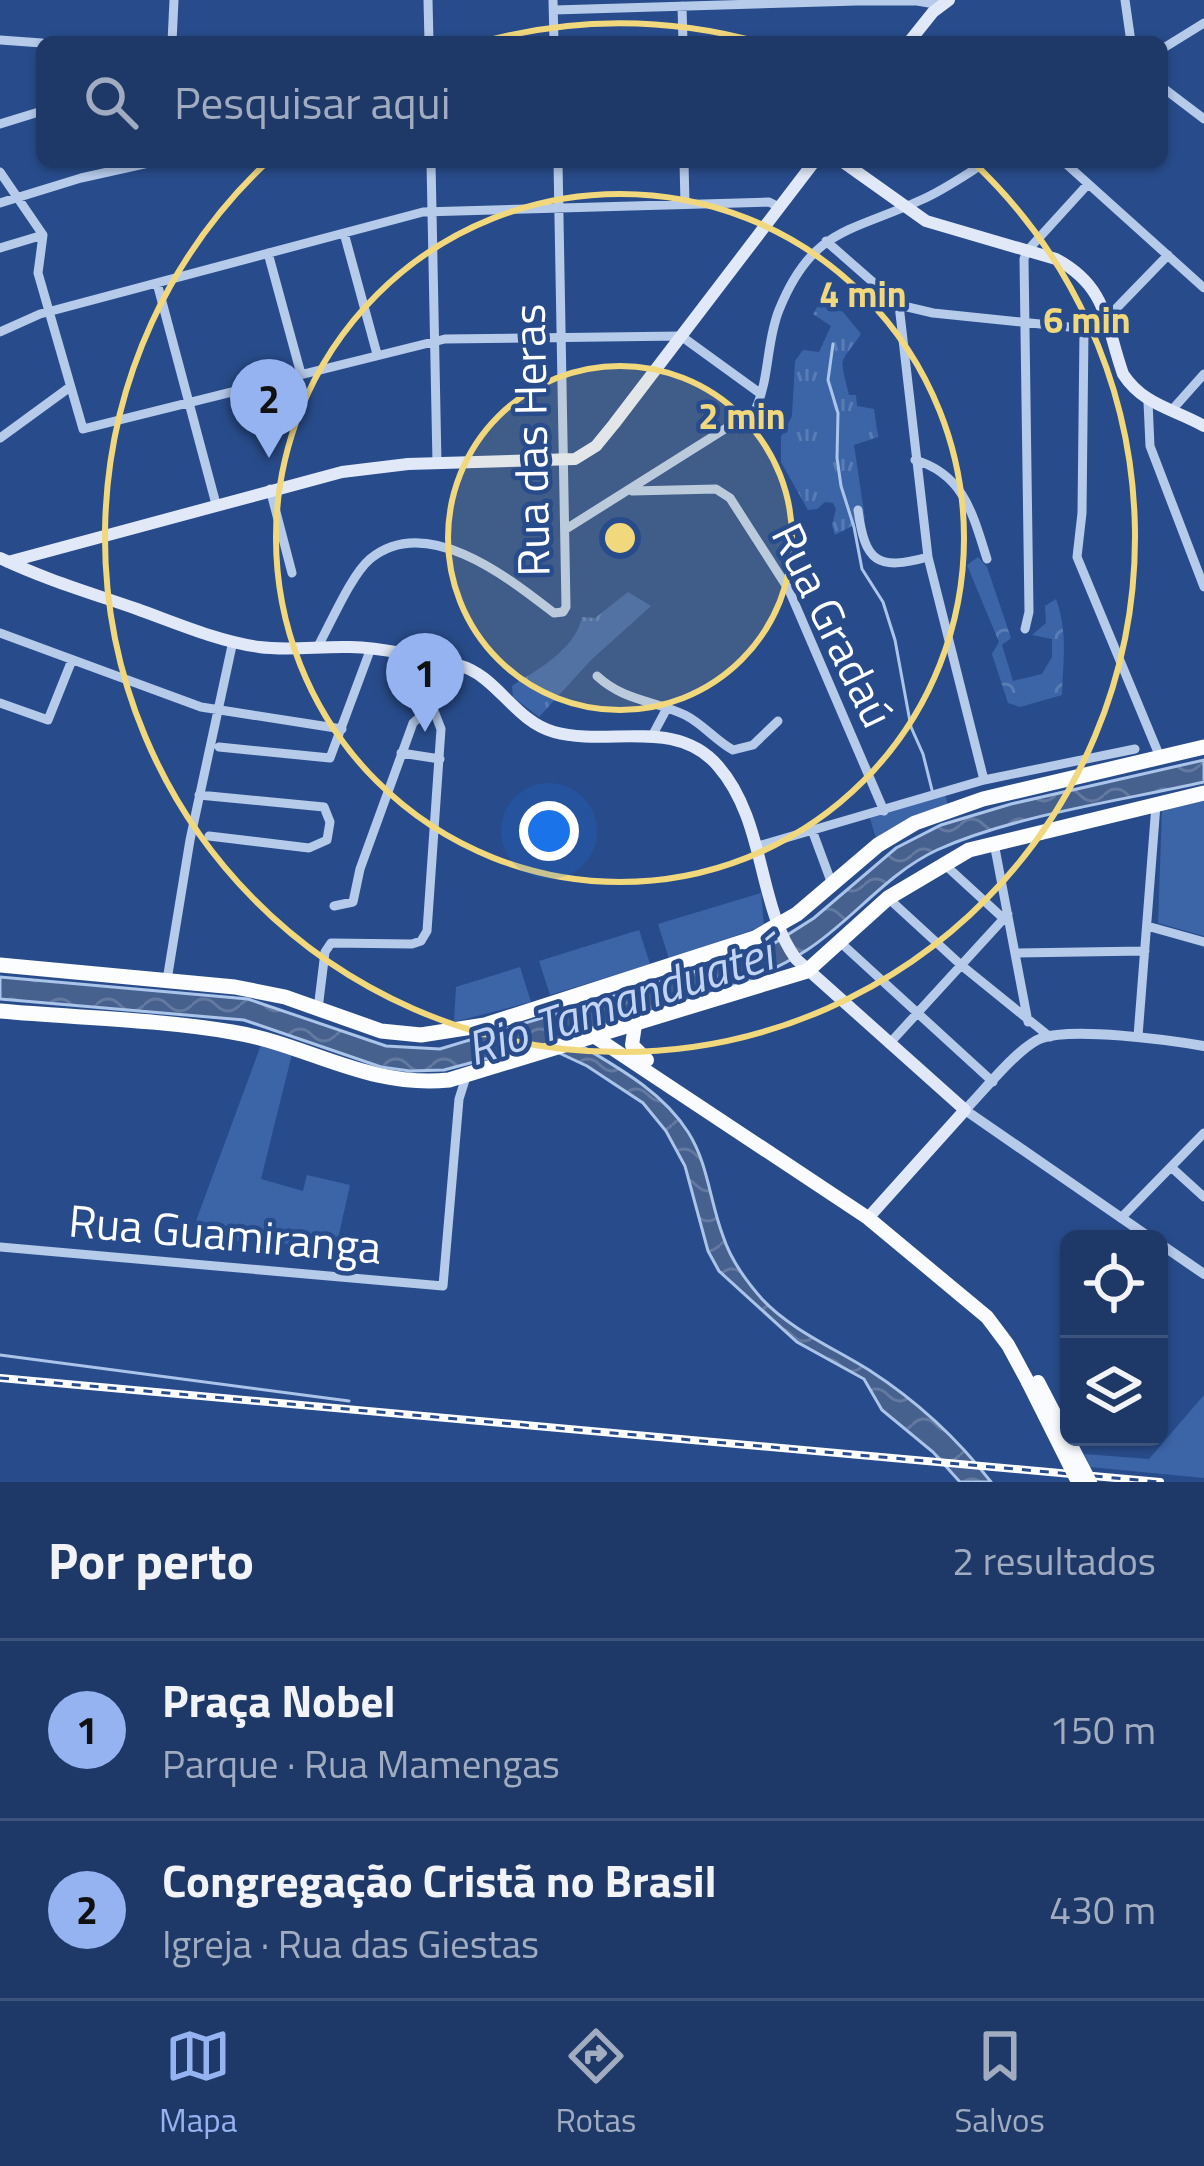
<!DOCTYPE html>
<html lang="pt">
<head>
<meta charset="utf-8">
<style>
	body { margin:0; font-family:"Titillium Web",sans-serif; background:#26406e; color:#f1f3f6 }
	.controls { position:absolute; right:36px; bottom:36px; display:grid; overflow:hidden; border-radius:18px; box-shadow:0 3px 9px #0004 }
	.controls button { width:108px; height:108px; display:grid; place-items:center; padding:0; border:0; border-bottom:3px solid #3c537c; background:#1e3968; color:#f1f3f6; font:60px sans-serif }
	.you { position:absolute; left:549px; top:831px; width:42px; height:42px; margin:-30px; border:9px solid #fff; border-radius:50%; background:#1a73e8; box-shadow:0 0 0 18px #1a73e833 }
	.badge { display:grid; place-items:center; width:78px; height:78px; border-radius:50%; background:#95b2f1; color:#111; font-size:39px; font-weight:700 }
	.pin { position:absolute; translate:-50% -99px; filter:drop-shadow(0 3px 6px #0008) }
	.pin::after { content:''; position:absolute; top:63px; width:42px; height:36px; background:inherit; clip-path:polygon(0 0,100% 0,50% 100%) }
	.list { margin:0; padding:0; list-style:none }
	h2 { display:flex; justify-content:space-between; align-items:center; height:156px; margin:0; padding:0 48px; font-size:51px }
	h2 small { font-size:39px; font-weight:400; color:#a1acc0 }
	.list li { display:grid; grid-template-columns:78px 1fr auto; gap:36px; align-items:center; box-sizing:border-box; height:180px; padding:0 48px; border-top:3px solid #3c537c }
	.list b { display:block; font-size:45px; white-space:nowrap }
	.list p { margin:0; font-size:39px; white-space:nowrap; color:#a1acc0 }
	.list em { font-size:39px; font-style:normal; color:#a1acc0 }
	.icon { flex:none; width:66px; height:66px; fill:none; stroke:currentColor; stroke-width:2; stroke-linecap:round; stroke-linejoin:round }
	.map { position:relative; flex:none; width:1204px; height:1482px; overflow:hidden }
	.search { position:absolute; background:#1e3968; box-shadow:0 3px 9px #0004; left:36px; right:36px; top:36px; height:132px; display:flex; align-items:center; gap:30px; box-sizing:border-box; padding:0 42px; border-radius:18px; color:#a1acc0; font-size:45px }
	.sheet { height:516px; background:#1e3968 }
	nav { display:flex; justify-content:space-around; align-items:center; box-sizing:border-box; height:168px; border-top:3px solid #3c537c; background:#1e3968; font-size:33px; color:#a1acc0 }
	nav a { display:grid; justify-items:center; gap:6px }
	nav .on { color:#95b2f1 }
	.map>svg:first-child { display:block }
</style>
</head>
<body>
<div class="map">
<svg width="1204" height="1482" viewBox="0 0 1204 1482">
	<defs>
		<pattern id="grass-tufts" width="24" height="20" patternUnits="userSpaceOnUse" patternTransform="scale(3)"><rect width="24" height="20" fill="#3c65a8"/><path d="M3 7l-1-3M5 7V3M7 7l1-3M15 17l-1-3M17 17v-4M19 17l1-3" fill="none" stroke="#597cb5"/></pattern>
		<pattern id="forest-crowns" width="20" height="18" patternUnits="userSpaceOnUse" patternTransform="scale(3)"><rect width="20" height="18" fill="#3c65a8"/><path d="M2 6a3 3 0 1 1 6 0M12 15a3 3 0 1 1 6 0" fill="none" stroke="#597cb5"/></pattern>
		<pattern id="water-waves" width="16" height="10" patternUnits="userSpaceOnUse" patternTransform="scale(3)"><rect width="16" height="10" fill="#47618f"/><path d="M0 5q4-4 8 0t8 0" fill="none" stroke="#6379a0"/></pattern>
	</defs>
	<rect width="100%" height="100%" fill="#284c8b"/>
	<!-- grass -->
	<path fill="url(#grass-tufts)" d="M 819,304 L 843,312 L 861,334 C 839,366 839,354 849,395 L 856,395 L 857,406 L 874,409 L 878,437 L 854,445 L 865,519 L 835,535 L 832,525 L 836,509 L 833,503 L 825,502 L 817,509 L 808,510 L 781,462 L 781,437 L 792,416 L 795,361 L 803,350 L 819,352 L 831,326 L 813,314 Z
		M 628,592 L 651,606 L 591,660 L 539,717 L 513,697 L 512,686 C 538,669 575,650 582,617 L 595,618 Z"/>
	<!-- forest -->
	<path fill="url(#forest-crowns)" d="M 978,557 L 987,567 L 1011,638 L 1002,645 L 1013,681 L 1042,674 L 1052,657 L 1052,639 L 1032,635 L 1046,623 L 1045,606 L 1056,599 C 1068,632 1063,660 1062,695 L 1020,707 L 1008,703 L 992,654 L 999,642 L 967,565 Z"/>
	<!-- green -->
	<path fill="#3c65a8" d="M 944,791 L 949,809 L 878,845 L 869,815 Z
		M 1204,801 L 1204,936 L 1158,923 L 1162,811 Z
		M 761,893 L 764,926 L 669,959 L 658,924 Z
		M 639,930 L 650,964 L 550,995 L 539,961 Z
		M 520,967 L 531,1002 L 454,1022 L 456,987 Z
		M 261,1045 L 292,1054 L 261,1179 L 303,1191 L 307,1175 L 350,1185 L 337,1243 L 298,1236 L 295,1246 L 247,1235 L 242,1242 L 193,1229 Z
		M 1204,1395 L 1204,1478 L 1090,1467 L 1084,1454 L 1149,1459 Z"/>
	<!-- water -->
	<path fill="url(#water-waves)" stroke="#abc4ea" stroke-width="3" d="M 1204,760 L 1204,782 C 1120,801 1015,815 937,850 C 886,874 853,920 807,950 C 739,994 643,1012 565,1036 C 609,1063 659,1087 688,1132 C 708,1163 710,1202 723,1236 C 730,1258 747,1282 762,1299 C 791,1330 834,1348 869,1370 C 917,1401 957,1438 991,1482 L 960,1482 L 933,1452 L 882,1410 L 864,1379 L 797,1342 L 719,1271 L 708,1251 L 685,1166 L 666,1131 L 643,1103 L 587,1066 L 544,1046 L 534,1046 L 444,1070 L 410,1071 L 381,1067 L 244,1020 L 0,999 L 0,977 L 248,999 L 386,1046 L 440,1049 L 762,951 L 814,918 L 896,848 L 941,825 L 1011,804 Z"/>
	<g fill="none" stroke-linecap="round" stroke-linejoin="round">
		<!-- stream -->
		<path stroke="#abc4ea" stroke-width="3" d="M 833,344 L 828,380 L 838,413 L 837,458 L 841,486 L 854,527 L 862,569 L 883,602 L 895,640 L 911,727 L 923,754 L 932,790
			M 0,1355 L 349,1401"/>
		<!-- minor -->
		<path stroke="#b6caea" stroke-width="9" d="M 428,0 L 429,42
			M 553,0 L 554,42
			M 1125,0 L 1131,42
			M 682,6 L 683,42
			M 554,10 L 857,1 L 917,1 L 941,5
			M 0,40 L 42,43
			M 172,42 L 174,0
			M 1162,49 L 1204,23
			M 1162,87 L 1204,119
			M 0,124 L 42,111
			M 431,162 L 437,463
			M 684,162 L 685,204
			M 1064,162 L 1204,288
			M 0,172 L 43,235
			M 0,203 L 81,178 L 153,162
			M 344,233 L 377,354
			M 43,235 L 38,273 L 83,429 L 445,339 L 681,336 L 761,394
			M 826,241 L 899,305 L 933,313 L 1108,331
			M 0,248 L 43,235
			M 268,253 L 301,374
			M 157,283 L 216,504
			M 899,305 L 928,557 L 984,780
			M 1105,320 L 1168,255
			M 1084,330 L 1082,513 L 1077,557 L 1160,757
			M 0,332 L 40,314 L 423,212 L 769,202 L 779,207
			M 1148,402 L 1150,446 L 1204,587
			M 1171,411 L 1204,374
			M 0,438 L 70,387
			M 915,460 C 964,474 973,515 987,559
			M 270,489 L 292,573
			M 632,491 L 716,489 L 730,498 L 789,590 L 884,811
			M 858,510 C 865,562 877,571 928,557
			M 566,529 L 755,410 C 770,379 766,342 779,310 C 812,228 851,232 921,200 C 944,190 965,175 986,162
			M 1025,629 L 1029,612 L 1024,259 L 1027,251 L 1088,184
			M 0,633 L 201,707 L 342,729
			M 317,648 C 330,625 351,575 370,559 C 427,512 510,579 554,613 L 563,612 L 566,607 L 558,162
			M 597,676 C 624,701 653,700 685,715 C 703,724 715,740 733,750 L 753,745 L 778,721
			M 0,703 L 48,720 L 72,660
			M 652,736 L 667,708
			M 219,747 L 330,758 L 371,648
			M 401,753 L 440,759
			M 199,795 L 324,807 L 330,822 L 327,840 L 309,848 L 209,836
			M 812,830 L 832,884
			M 994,843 L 1028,1022
			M 758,846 L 984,780 L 1135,749
			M 943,863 L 1004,919
			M 888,898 L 961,965 L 1050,1037
			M 334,906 L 353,902 L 360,869 L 413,723 L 432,706
			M 1147,926 L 1204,942
			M 841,943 L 993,1082
			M 1017,953 L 1145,951
			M 167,980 L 190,840 L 233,641
			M 318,1009 L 325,952 L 331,943 L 412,944 L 421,941 L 427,931 L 441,729 L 432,706 L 441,662
			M 1138,1036 L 1156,805
			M 889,1044 L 1008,914
			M 1171,1167 L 1204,1197
			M 1121,1218 L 1204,1133
			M 0,1247 L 443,1286 L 459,1099 L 466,1077"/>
		<!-- tertiary -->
		<path stroke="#b6caea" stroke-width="10" d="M 1152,1239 L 965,1110 C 983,1092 1019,1046 1042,1038 C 1073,1027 1169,1040 1204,1046
			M 1159,1243 L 1204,1274"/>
		<!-- secondary -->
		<path stroke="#e1e9f8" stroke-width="12" d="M 909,42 L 933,12 L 949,0
			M 843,162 L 926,221 L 1056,259 C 1108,287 1105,323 1123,374 C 1143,405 1174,409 1204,426
			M 0,558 C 44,579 91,593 137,609 C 176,623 217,641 259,647 C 289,651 320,646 350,647 C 385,648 423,657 458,665 C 497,675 514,721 554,732 C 608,747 676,717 718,766 C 766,821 757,905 796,959 L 965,1110 L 868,1218
			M 8,562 L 342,472 L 408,464 L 575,459 L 596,446 L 614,424 L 814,162"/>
		<!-- primary -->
		<path stroke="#f9fbfe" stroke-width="14" d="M 635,1025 L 632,1045 L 647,1060
			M 595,1037 L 868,1218 L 987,1317 L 1008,1345 L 1028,1382"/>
		<!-- trunk -->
		<path stroke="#fcfdfe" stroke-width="15" d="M 0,965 L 235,987 L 285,997 L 381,1031 L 421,1035 L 485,1025 L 755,938 L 797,914 L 878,845 L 915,823 L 983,799 L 1204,747
			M 0,1011 C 77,1018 156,1019 232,1032 C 310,1045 366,1088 449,1080 L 807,971 L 888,898 L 969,850 L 1204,793"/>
		<!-- rail casing -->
		<g stroke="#fff" stroke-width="8">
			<path id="rail" d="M 0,1378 L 1160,1482"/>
		</g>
		<!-- rail -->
		<use href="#rail" stroke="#284c8b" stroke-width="3" stroke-dasharray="9" stroke-linecap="butt"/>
		<!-- primary-bridge -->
		<path stroke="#f9fbfe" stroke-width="14" d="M 1028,1382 L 1078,1482
			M 1038,1382 L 1090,1482"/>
	</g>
	<!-- distance rings -->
	<circle cx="620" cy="538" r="172" fill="#f2d87c" fill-opacity=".12"/>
	<g fill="none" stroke="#f2d87c" stroke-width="6">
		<circle cx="620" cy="538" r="172"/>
		<circle cx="620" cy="538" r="344"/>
		<path d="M482 42A515 515 0 0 1 758 42M975 164A515 515 0 1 1 265 164"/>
	</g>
	<g text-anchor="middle" stroke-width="9" stroke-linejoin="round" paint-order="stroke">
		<!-- street labels -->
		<g font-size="45" fill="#fff" stroke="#284c8b">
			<text transform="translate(531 440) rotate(-91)" y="16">Rua das Heras</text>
			<text transform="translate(833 625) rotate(64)" y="16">Rua Gradaú</text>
			<text transform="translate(225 1234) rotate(5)" y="16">Rua Guamiranga</text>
		</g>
		<!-- water labels -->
		<g font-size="48" font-style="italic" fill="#c2d4f1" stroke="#284c8b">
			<text transform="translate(619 1001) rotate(-18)" y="17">Rio Tamanduateí</text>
		</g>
	</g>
	<circle cx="620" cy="538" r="18" fill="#f2d87c" stroke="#284c8b" stroke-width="6"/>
	<g font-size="36" text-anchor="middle" font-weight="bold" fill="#f2d87c" stroke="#284c8b" stroke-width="9" stroke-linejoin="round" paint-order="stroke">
		<text x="863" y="307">4 min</text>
		<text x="1087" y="333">6 min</text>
		<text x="742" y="429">2 min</text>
	</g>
</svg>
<div class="controls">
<button><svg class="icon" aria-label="locate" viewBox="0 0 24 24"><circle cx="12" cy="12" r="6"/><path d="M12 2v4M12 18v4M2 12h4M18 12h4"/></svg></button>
<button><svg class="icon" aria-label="layers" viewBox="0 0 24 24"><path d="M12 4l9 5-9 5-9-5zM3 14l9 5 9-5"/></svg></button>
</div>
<div class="you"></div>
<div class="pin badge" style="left:425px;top:732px">1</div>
<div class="pin badge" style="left:269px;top:458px">2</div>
<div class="search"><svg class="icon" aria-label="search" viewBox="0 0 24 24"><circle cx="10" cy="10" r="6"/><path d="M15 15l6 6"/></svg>Pesquisar aqui</div>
</div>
<section class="sheet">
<h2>Por perto<small>2 resultados</small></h2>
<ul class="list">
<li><span class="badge">1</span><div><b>Praça Nobel</b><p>Parque · Rua Mamengas</p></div><em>150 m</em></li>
<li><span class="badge">2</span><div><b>Congregação Cristã no Brasil</b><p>Igreja · Rua das Giestas</p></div><em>430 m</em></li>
</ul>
</section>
<nav>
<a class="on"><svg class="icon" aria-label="map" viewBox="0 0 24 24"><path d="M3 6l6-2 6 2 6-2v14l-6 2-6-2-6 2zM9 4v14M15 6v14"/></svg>Mapa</a>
<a><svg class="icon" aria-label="directions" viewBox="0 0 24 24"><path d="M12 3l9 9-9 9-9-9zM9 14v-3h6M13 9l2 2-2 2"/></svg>Rotas</a>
<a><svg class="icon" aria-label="saved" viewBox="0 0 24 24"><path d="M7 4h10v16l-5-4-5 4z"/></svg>Salvos</a>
</nav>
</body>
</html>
